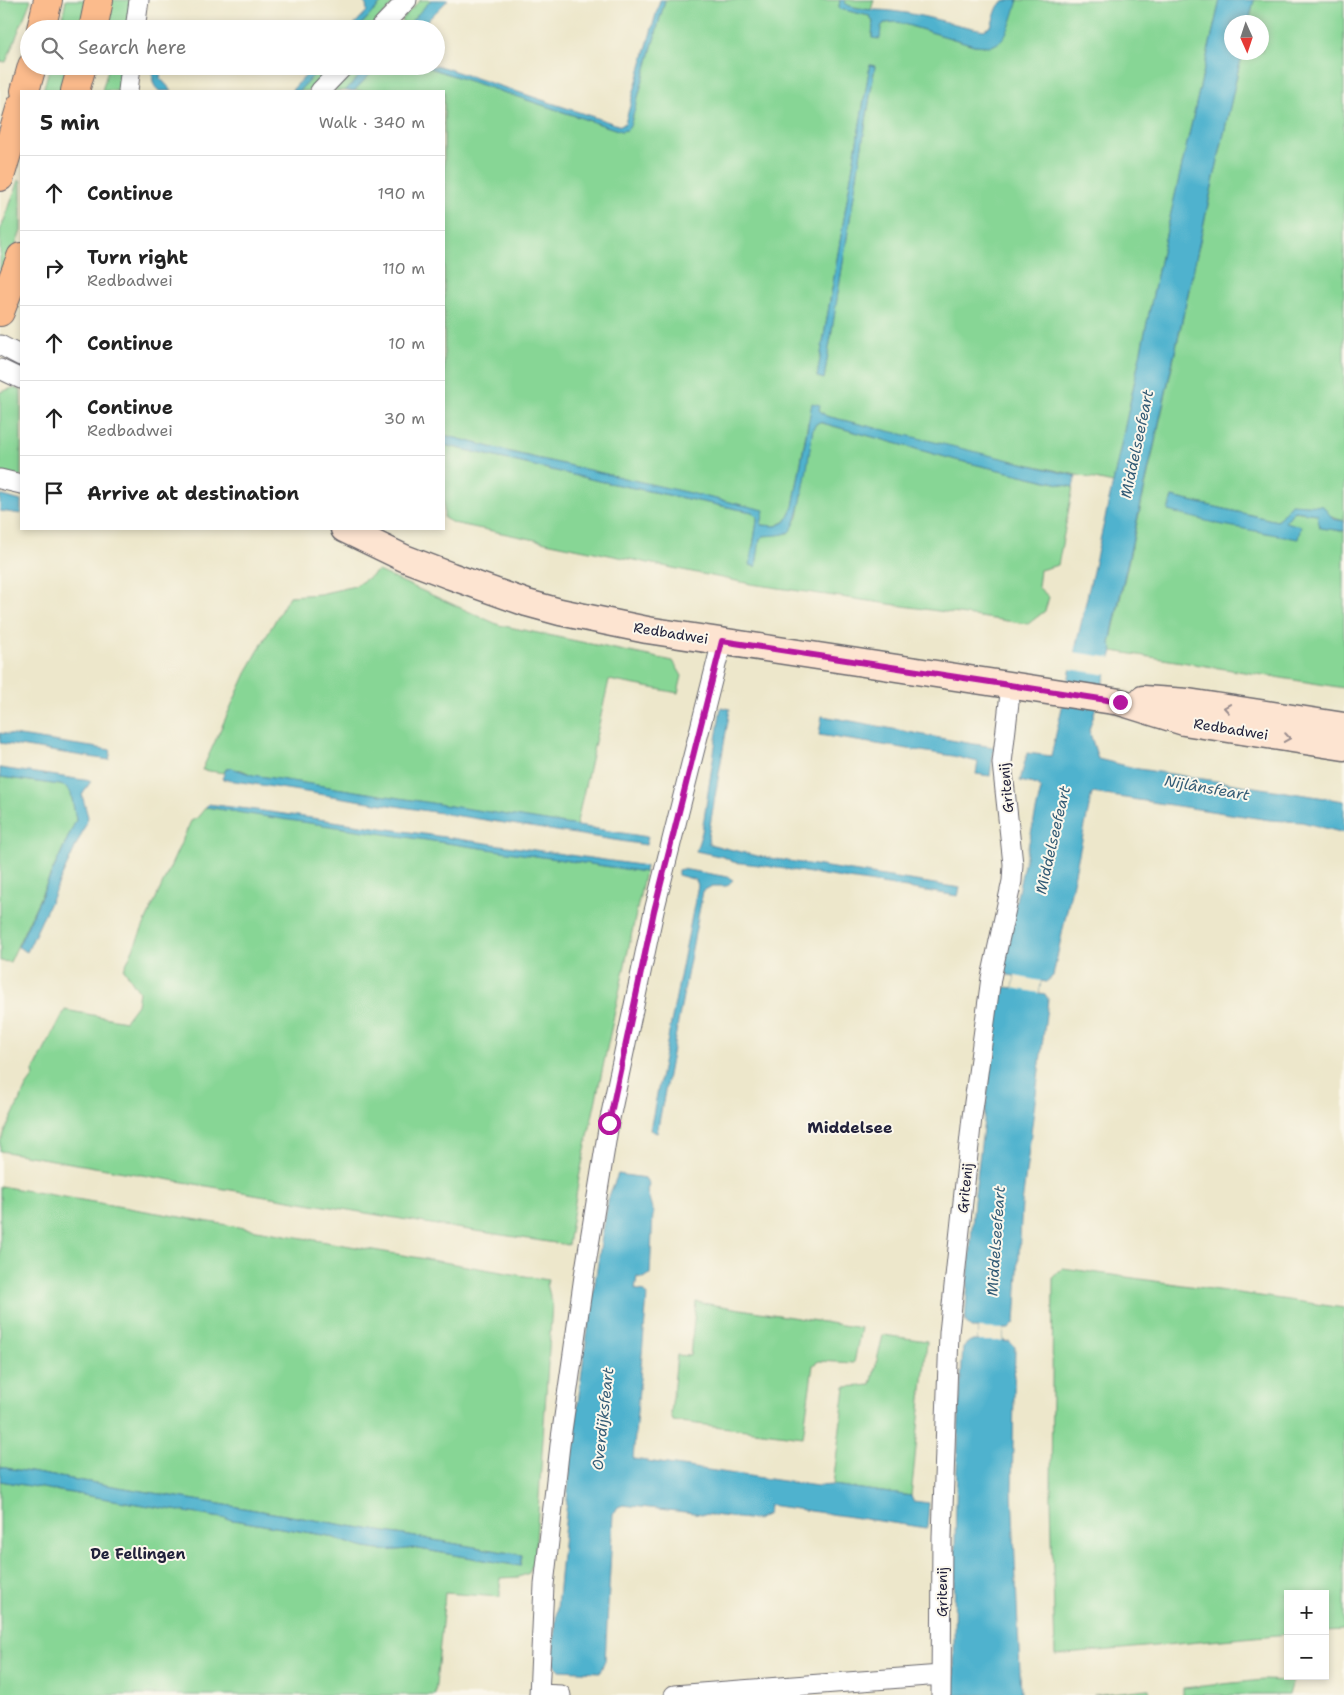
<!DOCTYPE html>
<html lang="en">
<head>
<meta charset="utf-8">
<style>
	body { margin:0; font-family:"Shantell Sans",sans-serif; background:#f2f2f2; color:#222 }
	.controls { position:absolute; right:15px; bottom:15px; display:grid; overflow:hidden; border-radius:0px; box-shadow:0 2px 8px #0003 }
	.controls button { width:45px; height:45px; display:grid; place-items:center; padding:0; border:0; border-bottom:1px solid #e0e0e0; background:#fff; color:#222; font:25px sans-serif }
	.compass { position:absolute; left:1224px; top:15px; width:45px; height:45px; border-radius:50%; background:#fff; box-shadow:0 2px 8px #0003; rotate:177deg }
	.stop { position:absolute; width:15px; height:15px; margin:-11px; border:4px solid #b5179e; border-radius:50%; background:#fff }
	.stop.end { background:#b5179e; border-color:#fff; box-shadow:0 1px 5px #0008 }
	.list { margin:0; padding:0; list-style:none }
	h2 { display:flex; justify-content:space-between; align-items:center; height:65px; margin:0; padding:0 20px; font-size:21px }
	h2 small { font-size:16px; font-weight:400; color:#767676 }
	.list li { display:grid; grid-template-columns:32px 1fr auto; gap:15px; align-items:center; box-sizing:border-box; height:75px; padding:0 20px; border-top:1px solid #e0e0e0 }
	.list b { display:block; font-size:19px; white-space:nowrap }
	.list p { margin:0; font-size:16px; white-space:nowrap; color:#767676 }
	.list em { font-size:16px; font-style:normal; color:#767676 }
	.icon { flex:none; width:28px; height:28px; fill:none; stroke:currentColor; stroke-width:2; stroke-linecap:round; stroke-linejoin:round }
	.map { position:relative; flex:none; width:1344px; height:1695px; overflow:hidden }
	.search { position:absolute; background:#fff; box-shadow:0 2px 8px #0003; left:20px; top:20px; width:425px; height:55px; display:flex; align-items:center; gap:12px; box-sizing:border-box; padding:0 18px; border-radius:28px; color:#767676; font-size:19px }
	.panel { position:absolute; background:#fff; box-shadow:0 2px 8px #0003; left:20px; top:90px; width:425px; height:440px; border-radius:0px }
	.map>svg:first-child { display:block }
</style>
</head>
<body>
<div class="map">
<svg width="1344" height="1695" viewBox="0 0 1344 1695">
	<rect width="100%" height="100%" fill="#fbf7ec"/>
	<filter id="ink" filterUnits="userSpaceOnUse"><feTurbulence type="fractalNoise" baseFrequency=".02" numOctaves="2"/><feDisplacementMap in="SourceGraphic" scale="10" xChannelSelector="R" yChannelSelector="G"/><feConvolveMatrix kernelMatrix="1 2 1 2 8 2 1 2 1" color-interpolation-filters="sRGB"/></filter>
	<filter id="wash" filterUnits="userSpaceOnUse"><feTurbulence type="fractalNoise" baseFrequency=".0096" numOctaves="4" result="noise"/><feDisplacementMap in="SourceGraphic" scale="20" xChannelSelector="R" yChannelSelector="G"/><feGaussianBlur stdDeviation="1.12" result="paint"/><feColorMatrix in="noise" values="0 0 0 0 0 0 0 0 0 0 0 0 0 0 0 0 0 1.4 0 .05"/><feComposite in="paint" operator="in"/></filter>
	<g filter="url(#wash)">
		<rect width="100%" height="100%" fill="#ede7cb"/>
		<!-- green -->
		<path fill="#87d695" stroke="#547c68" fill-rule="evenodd" d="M 0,0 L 31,0 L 6,62 L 0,61 Z
			M 66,0 L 90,0 L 83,29 L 60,29 Z
			M 108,0 L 133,0 L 129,29 L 106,29 Z
			M 384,0 L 397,0 L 369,29 L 357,29 Z
			M 420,0 L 431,0 L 406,27 L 402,23 L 402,19 Z
			M 665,0 L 840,0 L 839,7 L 840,9 L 870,16 L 873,22 L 872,38 L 884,23 L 897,22 L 974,45 L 985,46 L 1007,30 L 1018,0 L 1220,0 L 1162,252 L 1113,483 L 954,448 L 826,416 L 819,410 L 808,422 L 793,507 L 786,521 L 776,526 L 761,525 L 763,510 L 510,452 L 444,435 L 444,91 L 354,91 L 378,66 L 424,66 L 621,131 L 627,130 L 630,126 ZM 870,65 L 875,66 L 824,378 L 817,377 Z
			M 845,0 L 874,0 L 871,10 L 849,6 L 845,3 Z
			M 1254,0 L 1344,0 L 1344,521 L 1291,504 L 1277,521 L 1172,497 L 1168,511 L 1285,522 L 1294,511 L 1317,514 L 1321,528 L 1344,531 L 1344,688 L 1113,651 L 1110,644 L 1242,53 L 1262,52 L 1262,22 L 1249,22 Z
			M 50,66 L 73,66 L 66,91 L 43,91 Z
			M 109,66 L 124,66 L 120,91 L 102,91 Z
			M 322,66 L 334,66 L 310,91 L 299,91 Z
			M 356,66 L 369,66 L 345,91 L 333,91 Z
			M 19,180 L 21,181 L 21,231 L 0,287 L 0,231 Z
			M 13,388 L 21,390 L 21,477 L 0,472 L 0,392 Z
			M 819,422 L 956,460 L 1073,487 L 1058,565 L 1040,570 L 1038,587 L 1049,597 L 1045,611 L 1028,624 L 751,584 L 453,523 L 444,518 L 444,445 L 599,481 L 752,512 L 757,517 L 757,521 L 750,565 L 756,567 L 759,539 L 763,536 L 788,533 L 798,517 L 813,428 L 816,424 Z
			M 378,571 L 499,625 L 673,661 L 682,676 L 678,693 L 609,680 L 576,826 L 252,775 L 242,770 L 226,769 L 224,773 L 202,770 L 248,669 L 289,596 L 320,594 L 355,586 Z
			M 0,777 L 61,785 L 66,787 L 71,793 L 76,820 L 10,962 L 0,961 Z
			M 206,807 L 645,872 L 579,1178 L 568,1245 L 443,1226 L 0,1151 L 0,1142 L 26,1087 L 34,1076 L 33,1072 L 65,1010 L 125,1021 L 137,1005 L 139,992 L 124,969 L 191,821 L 197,818 Z
			M 0,1186 L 548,1280 L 547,1284 L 552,1304 L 535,1557 L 529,1573 L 519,1577 L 500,1578 L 500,1597 L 445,1593 L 435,1695 L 0,1695 L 0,1481 L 329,1536 C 362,1548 377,1554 413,1548 L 520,1566 L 522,1555 L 0,1467 Z
			M 1063,1268 L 1344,1308 L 1344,1630 L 1325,1631 L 1325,1594 L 1288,1594 L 1288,1634 L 1055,1655 L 1051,1497 L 1053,1276 Z
			M 696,1302 L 861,1328 L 854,1363 L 819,1361 L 813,1365 L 803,1437 L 673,1421 L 671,1414 L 677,1355 L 690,1356 Z
			M 883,1335 L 927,1341 L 911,1496 L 833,1485 L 845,1387 L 871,1385 Z
			M 1263,1680 L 1293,1681 L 1289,1695 L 1183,1695 L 1183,1688 Z
			M 1149,1689 L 1150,1695 L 1093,1695 Z"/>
		<!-- water -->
		<path fill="#4fb2ce" stroke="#386a84" d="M 362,0 L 374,0 L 374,2 L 377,0 L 384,0 L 357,29 L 350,29 L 367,11 L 366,5 Z
			M 431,0 L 448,0 L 420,28 L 408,29 L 406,27 Z
			M 660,0 L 665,0 L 630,126 L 627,130 L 621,131 L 424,66 L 436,66 L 436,65 L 621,126 L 625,123 Z
			M 840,0 L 845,0 L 845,3 C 857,12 876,9 891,11 C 922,14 953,25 984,30 L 991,26 C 999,6 995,0 1018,0 C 1013,14 1009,39 994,45 C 988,47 980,45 974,45 L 897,22 L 884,23 L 881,27 L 880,39 L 872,38 L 873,22 L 870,16 L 840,9 L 839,7 Z
			M 1220,0 L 1254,0 L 1249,22 L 1232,22 L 1232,52 L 1242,53 L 1114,623 L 1110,644 L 1113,651 L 1089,730 L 1098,759 L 1139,769 L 1344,801 L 1344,833 L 1302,822 L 1270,820 L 1092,793 L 1053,976 L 1046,982 L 1041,981 L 1039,993 L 1045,994 L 1048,999 L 1022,1204 L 1015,1323 L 1009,1329 L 1003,1329 L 1003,1341 L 1010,1342 L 1015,1347 L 1012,1490 L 1021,1695 L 954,1695 C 954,1579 955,1463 963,1347 L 970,1341 L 978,1341 L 978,1328 L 971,1328 L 965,1321 L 974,1201 L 1000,992 L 1006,987 L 1013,988 L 1015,976 L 1008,975 L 1004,968 L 1015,905 L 1041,789 L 1038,785 L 1020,781 L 1027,753 L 1051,756 L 1113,483 L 1162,252 Z
			M 870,65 L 875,66 L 824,379 L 817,377 Z
			M 154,66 L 162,66 L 160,78 L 172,91 L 159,91 C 151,84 152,77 154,66 Z
			M 315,66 L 322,66 L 299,91 L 291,91 Z
			M 369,66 L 378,66 L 354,91 L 345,91 Z
			M 812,403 L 820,405 L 819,410 L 826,416 L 1076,476 L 1073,487 L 956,460 L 819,422 L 816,424 L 813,428 C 810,446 801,524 789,532 C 782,536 770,535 763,536 L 760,539 L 756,567 L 750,565 L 757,521 L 757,517 L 752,512 L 599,481 L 444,445 L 444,435 L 510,452 L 764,510 L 761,525 L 776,526 L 783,523 L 786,521 L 793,507 Z
			M 0,495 L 21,501 L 21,514 L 0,511 Z
			M 1172,497 L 1277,521 L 1291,504 L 1323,506 L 1333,519 L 1344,521 L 1344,531 L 1320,528 L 1317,514 L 1294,511 L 1285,522 L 1301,526 L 1298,539 L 1218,524 L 1168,511 Z
			M 721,707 L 730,709 L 708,837 L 709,844 L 757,856 L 960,888 L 958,896 L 759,865 L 733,862 L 724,857 L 696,851 L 702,832 Z
			M 822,716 C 879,725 936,739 994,747 L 990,776 L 976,774 L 978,762 L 953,756 L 819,735 Z
			M 0,733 L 111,750 L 109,760 L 0,743 Z
			M 0,768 L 91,781 L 82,795 L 88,817 L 86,824 L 27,952 L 18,947 L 76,820 L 71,793 L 66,787 L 60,785 L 0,777 Z
			M 232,768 L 253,775 L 648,837 L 646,845 L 222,779 L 226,769 Z
			M 208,804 L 263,811 L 646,866 L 645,872 L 261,816 L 206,807 Z
			M 682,869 L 728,877 L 733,880 L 727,886 L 712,886 L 703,891 L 657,1133 L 650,1130 L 698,885 L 696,880 L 678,875 L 678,870 Z
			M 618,1174 L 645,1178 L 649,1184 L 647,1191 L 653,1212 L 650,1274 L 644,1278 L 637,1277 L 635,1289 L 643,1291 L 647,1296 L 633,1459 L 817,1486 L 833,1485 L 911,1496 L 913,1501 L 929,1503 L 927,1528 L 769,1505 L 768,1514 L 756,1520 L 623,1505 L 616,1508 L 613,1514 L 605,1661 L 600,1672 L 560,1670 L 552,1662 L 571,1458 L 584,1355 L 602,1236 L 609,1196 Z
			M 0,1467 L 522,1555 L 520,1566 L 413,1548 C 377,1554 362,1548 329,1536 L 0,1481 Z"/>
		<!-- pier -->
		<path fill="#ede7cb" d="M 1073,652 L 1114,658 L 1109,675 L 1069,669 Z
			M 1015,976 L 1041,981 L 1039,993 L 1013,988 Z
			M 978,1328 L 1003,1329 L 1003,1341 L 978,1341 Z"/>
	</g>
	<g filter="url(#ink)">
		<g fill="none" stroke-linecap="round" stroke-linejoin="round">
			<!-- street casing -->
			<g stroke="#69676d" stroke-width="21">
				<path id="street" d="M 135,29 L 139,0
					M 379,29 L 407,0
					M 128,91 L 131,66
					M 320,91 L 344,66
					M 0,345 L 21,356
					M 0,369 L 21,379
					M 0,479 L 21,484
					M 539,1694 L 561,1695
					M 539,1695 L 544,1585 L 560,1445 L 584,1276 L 609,1123 L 654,911 L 722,641
					M 674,1695 L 941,1675
					M 941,1695 L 942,1537 L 949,1333 L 972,1117 L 991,978 L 1012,881 L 1013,864 L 1002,763 L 1011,685"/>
			</g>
			<!-- secondary casing -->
			<g stroke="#69676d" stroke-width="29">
				<path id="secondary" d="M 344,529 L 404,558 L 451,576 L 527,603 L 560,612 L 647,630 L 1120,702 L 1184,722 L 1344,747
					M 1143,699 L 1188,702 L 1344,726"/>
			</g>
			<!-- primary casing -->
			<g stroke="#69676d" stroke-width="30">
				<path id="primary" d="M 41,29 L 48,0
					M 93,29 L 99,0
					M 25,91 L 32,66
					M 75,91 L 82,66
					M 0,177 L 21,106
					M 0,312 L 21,257"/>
			</g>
			<!-- street -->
			<use href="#street" stroke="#fff" stroke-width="19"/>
			<!-- secondary -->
			<use href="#secondary" stroke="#fde4d1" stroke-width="26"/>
			<!-- primary -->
			<use href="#primary" stroke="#fbbb8c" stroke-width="28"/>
		</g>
		<!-- one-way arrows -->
		<defs><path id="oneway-chevron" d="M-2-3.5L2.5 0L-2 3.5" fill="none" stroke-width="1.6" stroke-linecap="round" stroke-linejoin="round" transform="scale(1.25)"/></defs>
		<g stroke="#9a8d8e">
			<use href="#oneway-chevron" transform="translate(1227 708) rotate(-171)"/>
			<use href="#oneway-chevron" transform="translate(1287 738) rotate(9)"/>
		</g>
	</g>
	<g fill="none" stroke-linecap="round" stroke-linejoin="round" filter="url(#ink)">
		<!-- route -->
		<path stroke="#b5179e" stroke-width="6" d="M 609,1123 L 654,911 L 722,641 L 1120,702"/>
	</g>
	<g text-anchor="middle" stroke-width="4" stroke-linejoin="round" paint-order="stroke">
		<!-- street labels -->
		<g font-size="14" fill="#22223b" stroke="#fbf7ec">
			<text transform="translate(671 633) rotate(9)" y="5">Redbadwei</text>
			<text transform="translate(1231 729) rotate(9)" y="5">Redbadwei</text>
			<text transform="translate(1006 788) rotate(-95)" y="5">Gritenij</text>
			<text transform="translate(965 1188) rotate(-84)" y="5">Gritenij</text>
			<text transform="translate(942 1592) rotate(-90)" y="5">Gritenij</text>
		</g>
		<!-- water labels -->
		<g font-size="15" font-style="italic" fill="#345c76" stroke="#fbf7ec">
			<text transform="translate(1137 444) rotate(-78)" y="5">Middelseefeart</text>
			<text transform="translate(1207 788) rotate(10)" y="5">Nijlânsfeart</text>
			<text transform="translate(1053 840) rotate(-77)" y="5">Middelseefeart</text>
			<text transform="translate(996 1241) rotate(-86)" y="5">Middelseefeart</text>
			<text transform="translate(603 1419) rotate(-84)" y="5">Overdijksfeart</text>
		</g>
		<!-- neighbourhood labels -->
		<g font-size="15" font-weight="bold" fill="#22223b" stroke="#fbf7ec">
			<text x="138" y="1559">De Fellingen</text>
		</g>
		<!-- quarter labels -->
		<g font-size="16" font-weight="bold" fill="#22223b" stroke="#fbf7ec">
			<text x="850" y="1133">Middelsee</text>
		</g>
	</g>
</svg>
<div class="controls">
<button>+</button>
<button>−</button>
</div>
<svg class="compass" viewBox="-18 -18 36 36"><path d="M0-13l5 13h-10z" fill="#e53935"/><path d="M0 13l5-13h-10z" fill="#767676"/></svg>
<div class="stop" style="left:609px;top:1123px"></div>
<div class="stop end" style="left:1120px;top:702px"></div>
<div class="search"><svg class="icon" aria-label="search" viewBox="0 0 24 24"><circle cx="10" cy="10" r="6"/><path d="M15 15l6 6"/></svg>Search here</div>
<section class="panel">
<h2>5 min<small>Walk · 340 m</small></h2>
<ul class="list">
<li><svg class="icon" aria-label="ahead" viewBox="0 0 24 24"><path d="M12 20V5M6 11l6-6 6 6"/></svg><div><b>Continue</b></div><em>190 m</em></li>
<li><svg class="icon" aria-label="right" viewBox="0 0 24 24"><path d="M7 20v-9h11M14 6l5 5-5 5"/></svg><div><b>Turn right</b><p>Redbadwei</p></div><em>110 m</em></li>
<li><svg class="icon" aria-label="ahead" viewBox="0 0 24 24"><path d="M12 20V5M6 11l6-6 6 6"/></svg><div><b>Continue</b></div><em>10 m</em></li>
<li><svg class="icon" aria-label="ahead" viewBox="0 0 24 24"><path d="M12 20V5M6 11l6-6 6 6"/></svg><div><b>Continue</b><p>Redbadwei</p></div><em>30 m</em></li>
<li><svg class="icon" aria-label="arrive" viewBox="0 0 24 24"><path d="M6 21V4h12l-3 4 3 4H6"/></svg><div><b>Arrive at destination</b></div></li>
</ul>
</section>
</div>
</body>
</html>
